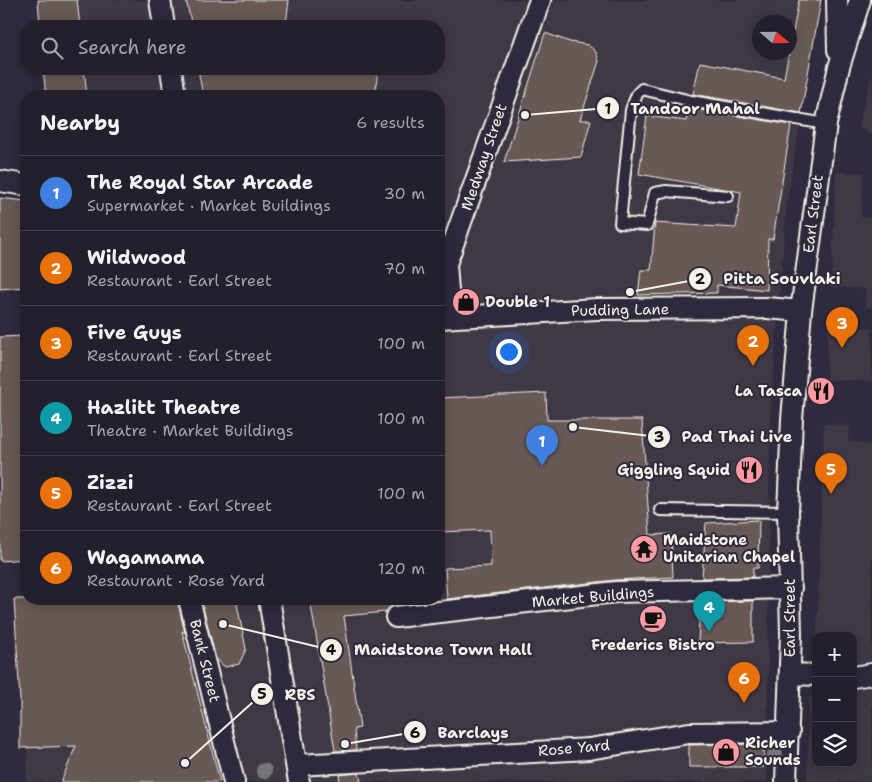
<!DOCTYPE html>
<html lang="en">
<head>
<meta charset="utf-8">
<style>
	body { margin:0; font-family:"Shantell Sans",sans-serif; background:#2b2836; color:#f1f3f6 }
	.controls { position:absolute; right:15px; bottom:15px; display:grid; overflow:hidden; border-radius:10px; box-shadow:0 2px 12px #0003 }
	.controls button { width:45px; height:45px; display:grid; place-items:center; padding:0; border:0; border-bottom:1px solid #403e4a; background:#23202e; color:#f1f3f6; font:25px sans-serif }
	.compass { position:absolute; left:752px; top:15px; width:45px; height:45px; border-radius:50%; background:#23202e; box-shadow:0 2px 12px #0003; rotate:110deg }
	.you { position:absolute; left:508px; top:351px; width:18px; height:18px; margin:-12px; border:4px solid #fff; border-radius:50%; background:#1a73e8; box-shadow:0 0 0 8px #1a73e833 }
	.badge { display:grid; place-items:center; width:32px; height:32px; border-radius:50%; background:#ff9aa2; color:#fff; font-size:16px; font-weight:700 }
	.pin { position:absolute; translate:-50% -41px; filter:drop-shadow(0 1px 2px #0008) }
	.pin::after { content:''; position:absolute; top:26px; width:18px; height:15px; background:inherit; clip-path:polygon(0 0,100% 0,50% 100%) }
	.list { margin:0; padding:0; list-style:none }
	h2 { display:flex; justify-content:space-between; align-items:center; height:65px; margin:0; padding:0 20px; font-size:21px }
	h2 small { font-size:16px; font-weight:400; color:#a3a3aa }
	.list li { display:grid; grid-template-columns:32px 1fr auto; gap:15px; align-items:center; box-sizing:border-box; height:75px; padding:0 20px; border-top:1px solid #403e4a }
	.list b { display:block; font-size:19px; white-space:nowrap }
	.list p { margin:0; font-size:16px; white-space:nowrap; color:#a3a3aa }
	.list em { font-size:16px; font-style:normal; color:#a3a3aa }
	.icon { flex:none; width:28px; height:28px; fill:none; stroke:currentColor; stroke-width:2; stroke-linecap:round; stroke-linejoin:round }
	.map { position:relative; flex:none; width:872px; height:782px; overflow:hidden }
	.search { position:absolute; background:#23202e; box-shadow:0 2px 12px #0003; left:20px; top:20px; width:425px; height:55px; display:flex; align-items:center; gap:12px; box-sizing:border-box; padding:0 18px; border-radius:20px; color:#a3a3aa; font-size:19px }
	.panel { position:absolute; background:#23202e; box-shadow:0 2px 12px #0003; left:20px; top:90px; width:425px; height:515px; border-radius:20px }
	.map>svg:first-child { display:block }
</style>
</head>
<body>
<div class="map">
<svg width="872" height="782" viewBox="0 0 872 782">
	<rect width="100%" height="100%" fill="#2f2a3d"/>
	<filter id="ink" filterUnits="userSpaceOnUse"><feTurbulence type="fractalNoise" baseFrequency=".02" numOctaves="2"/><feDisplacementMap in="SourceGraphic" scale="10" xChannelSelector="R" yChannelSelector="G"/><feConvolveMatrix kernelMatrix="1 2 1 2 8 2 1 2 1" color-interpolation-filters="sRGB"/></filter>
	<g filter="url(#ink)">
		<!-- built -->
		<path fill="#403844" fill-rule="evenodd" d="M 55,0 L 821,0 L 787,200 L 770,421 L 767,782 L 26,782 L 36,599 L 439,599 L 439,96 L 59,96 L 58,69 L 439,69 L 439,26 L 56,26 ZM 760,22 L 790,22 L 790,52 L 760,52 Z
			M 872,75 L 872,135 L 858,127 Z
			M 836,172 L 864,173 L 861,217 L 872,218 L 872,308 L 865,308 L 866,289 L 831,287 Z
			M 828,327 L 872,327 L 872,381 L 826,380 Z
			M 824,423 L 850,426 L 848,441 L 872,445 L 872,668 L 853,673 L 853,636 L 817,636 Z
			M 857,680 L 872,680 L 872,782 L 807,782 L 809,696 L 816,696 L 816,763 L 853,763 L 853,693 Z"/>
		<!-- building -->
		<path fill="#685956" stroke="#f4f1e8" d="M 38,0 L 77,0 L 80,26 L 40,26 Z
			M 186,0 L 289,0 L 286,24 L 192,26 Z
			M 799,0 L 821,0 L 801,113 L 693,94 L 700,62 L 784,78 Z
			M 545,33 L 570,42 L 588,45 L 596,52 L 599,61 L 580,120 L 591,120 L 581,157 L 504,162 Z
			M 43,69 L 84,69 L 87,96 L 46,96 Z
			M 198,69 L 378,69 L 375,96 L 203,96 Z
			M 689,108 L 791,125 L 773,239 L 768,239 L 767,290 L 717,285 L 717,293 L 638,295 L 641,270 L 651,270 L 655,223 L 736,228 L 741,192 L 639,174 L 647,116 L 686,121 Z
			M 0,198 L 26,201 L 26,287 L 0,289 Z
			M 26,336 L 26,559 L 0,561 L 0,337 Z
			M 546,393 L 547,420 L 642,420 L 650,535 L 671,534 L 673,577 L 615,580 L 447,599 L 445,568 L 491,566 L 490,530 L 439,532 L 439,398 Z
			M 759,520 L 758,568 L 753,568 L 753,577 L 702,578 L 706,523 Z
			M 14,599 L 177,599 L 185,633 L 182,631 L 220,782 L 61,782 L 76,746 L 20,748 L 20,700 Z
			M 201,599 L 236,599 L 246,649 L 239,664 L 225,667 L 216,659 Z
			M 310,599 L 391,599 L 392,606 L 385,612 L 344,616 L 360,728 L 354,729 L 356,750 L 335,751 Z
			M 753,601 L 753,642 L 698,643 L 700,602 Z
			M 764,744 L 764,767 L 689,767 L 689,745 Z
			M 359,773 L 361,782 L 340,782 L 339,775 Z"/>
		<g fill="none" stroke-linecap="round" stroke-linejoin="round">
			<!-- lane casing -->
			<g stroke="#f4f1e8" stroke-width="14">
				<path id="lane" d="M 728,196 L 666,191 L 655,193 L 647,225 L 620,223 L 631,110 L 637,94 L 642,89 L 691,101 L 826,124
					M 660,510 L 788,512"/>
			</g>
			<!-- street casing -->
			<g stroke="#f4f1e8" stroke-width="24">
				<path id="street" d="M 160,0 L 164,26
					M 837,0 L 838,50
					M 171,69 L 175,96
					M 0,181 L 26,185
					M 450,317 L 446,264 L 540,0
					M 439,318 L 597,309 L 767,308 L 801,311
					M 189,599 L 234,782
					M 269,599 L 299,782
					M 396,617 L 616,592 L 791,588
					M 790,674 L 816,675
					M 853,677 L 872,674
					M 297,765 L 589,749 L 689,733 L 789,732
					M 786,782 L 791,634 L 788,512 L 792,419 L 801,311 L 826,124 L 839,67 L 860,0"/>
			</g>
			<!-- lane -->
			<use href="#lane" stroke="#2f2a3d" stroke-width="10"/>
			<!-- street -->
			<use href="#street" stroke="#2f2a3d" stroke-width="20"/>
		</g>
		<!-- trees -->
		<g fill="#767578">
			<circle cx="775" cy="755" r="8"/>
			<circle cx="264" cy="771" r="8"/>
		</g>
	</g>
	<!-- icons -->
	<defs>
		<g id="shop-disc" transform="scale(1.4375)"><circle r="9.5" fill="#ff9aa2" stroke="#2f2a3d"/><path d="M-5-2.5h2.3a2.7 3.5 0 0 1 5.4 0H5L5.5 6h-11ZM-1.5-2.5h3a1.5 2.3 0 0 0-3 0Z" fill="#111"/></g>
		<g id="restaurant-disc" transform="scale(1.4375)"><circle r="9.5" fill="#ff9aa2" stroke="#2f2a3d"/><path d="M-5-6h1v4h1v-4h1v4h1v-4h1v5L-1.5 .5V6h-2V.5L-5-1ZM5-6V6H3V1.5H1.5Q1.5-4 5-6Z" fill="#111"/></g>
		<g id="temple-disc" transform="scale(1.4375)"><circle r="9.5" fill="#ff9aa2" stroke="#2f2a3d"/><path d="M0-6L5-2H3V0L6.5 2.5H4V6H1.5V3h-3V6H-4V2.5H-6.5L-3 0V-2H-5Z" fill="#111"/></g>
		<g id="cafe-disc" transform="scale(1.4375)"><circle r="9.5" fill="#ff9aa2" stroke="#2f2a3d"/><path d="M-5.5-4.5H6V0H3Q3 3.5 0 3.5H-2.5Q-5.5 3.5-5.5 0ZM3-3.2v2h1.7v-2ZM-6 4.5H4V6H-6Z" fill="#111"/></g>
	</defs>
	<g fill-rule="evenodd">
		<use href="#shop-disc" x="466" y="302"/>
		<use href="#restaurant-disc" x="821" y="391"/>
		<use href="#restaurant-disc" x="749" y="470"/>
		<use href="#temple-disc" x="644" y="549"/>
		<use href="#cafe-disc" x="653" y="619"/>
		<use href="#shop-disc" x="726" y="752"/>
	</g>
	<g text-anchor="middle" stroke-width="4" stroke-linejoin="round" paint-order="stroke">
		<!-- street labels -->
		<g font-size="15" fill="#f4f1e8" stroke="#2f2a3d">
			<text transform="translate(484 157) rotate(-71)" y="5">Medway Street</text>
			<text transform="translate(813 214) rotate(-83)" y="5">Earl Street</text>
			<text transform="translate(620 310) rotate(-1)" y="5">Pudding Lane</text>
			<text transform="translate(593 597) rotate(-5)" y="5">Market Buildings</text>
			<text transform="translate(790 618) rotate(-90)" y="5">Earl Street</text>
			<text transform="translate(205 661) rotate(76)" y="5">Bank Street</text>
			<text transform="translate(574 748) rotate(-5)" y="5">Rose Yard</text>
		</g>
		<!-- poi labels -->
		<g font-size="15" font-weight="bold" fill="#f4f1e8" stroke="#2f2a3d" text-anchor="start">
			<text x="485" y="307">Double 1</text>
			<text x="802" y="396" text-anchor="end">La Tasca</text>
			<text x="730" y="475" text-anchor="end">Giggling Squid</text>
			<text x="663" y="545">Maidstone<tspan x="663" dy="17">Unitarian Chapel</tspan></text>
			<text x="653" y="650" text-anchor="middle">Frederics Bistro</text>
			<text x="745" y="748">Richer<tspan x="745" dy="17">Sounds</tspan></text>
		</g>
	</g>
	<!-- callouts -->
	<path fill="none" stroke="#f4f1e8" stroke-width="2" d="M525 115L608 108M630 292L700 279M573 427L659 437M223 624L331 650M185 763L262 694M345 744L415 732"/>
	<g fill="#f4f1e8" stroke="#2f2a3d" stroke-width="2">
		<circle cx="525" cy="115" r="5"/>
		<circle cx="630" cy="292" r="5"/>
		<circle cx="573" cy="427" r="5"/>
		<circle cx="223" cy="624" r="5"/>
		<circle cx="185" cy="763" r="5"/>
		<circle cx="345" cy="744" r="5"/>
		<circle cx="608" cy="108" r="12"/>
		<circle cx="700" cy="279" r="12"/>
		<circle cx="659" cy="437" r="12"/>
		<circle cx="331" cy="650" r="12"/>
		<circle cx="262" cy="694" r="12"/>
		<circle cx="415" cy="732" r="12"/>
	</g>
	<g font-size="15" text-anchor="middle" font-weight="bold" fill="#111">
		<text x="608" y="114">1</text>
		<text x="700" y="284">2</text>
		<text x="659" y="442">3</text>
		<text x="331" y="655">4</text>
		<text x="262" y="699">5</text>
		<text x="415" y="738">6</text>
	</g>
	<g font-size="16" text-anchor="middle" font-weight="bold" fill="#f4f1e8" stroke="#2f2a3d" stroke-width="4" stroke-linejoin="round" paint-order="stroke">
		<text x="695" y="114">Tandoor Mahal</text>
		<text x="782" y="284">Pitta Souvlaki</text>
		<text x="737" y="442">Pad Thai Live</text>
		<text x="443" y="655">Maidstone Town Hall</text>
		<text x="300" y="700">RBS</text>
		<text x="473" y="738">Barclays</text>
	</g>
</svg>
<div class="controls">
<button>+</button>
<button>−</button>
<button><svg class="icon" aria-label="layers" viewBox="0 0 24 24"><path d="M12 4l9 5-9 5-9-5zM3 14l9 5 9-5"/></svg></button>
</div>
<svg class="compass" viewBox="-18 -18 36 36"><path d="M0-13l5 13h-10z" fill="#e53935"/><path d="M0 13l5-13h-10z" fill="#a3a3aa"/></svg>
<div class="you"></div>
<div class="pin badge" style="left:542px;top:466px;background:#3f7fe0">1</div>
<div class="pin badge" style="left:753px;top:366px;background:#e8710a">2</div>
<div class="pin badge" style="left:842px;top:348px;background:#e8710a">3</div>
<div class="pin badge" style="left:709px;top:632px;background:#0f9aa8">4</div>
<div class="pin badge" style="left:831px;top:494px;background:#e8710a">5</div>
<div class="pin badge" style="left:744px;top:703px;background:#e8710a">6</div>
<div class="search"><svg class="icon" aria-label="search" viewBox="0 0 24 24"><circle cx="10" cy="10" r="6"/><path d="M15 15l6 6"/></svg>Search here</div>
<section class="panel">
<h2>Nearby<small>6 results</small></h2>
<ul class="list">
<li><span class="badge" style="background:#3f7fe0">1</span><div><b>The Royal Star Arcade</b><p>Supermarket · Market Buildings</p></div><em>30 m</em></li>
<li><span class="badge" style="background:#e8710a">2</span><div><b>Wildwood</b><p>Restaurant · Earl Street</p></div><em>70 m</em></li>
<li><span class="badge" style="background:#e8710a">3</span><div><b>Five Guys</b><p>Restaurant · Earl Street</p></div><em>100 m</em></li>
<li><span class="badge" style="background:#0f9aa8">4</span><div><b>Hazlitt Theatre</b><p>Theatre · Market Buildings</p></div><em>100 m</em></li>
<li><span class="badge" style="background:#e8710a">5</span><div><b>Zizzi</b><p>Restaurant · Earl Street</p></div><em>100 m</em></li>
<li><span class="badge" style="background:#e8710a">6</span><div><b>Wagamama</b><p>Restaurant · Rose Yard</p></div><em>120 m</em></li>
</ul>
</section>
</div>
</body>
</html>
